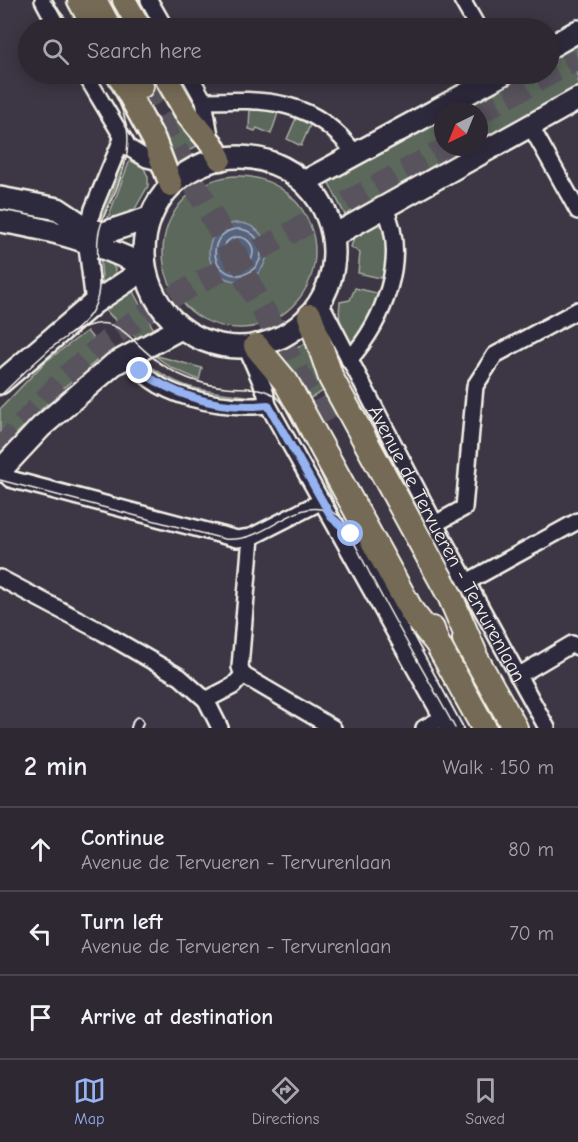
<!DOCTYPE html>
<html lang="en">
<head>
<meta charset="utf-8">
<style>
	body { margin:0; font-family:"Comic Neue",sans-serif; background:#36303b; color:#f1f3f6 }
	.compass { position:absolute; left:434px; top:102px; width:54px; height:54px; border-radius:50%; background:#2e2833; box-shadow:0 3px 15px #0003; rotate:223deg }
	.stop { position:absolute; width:18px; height:18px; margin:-14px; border:4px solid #95b2f1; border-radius:50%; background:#fff }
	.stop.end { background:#95b2f1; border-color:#fff; box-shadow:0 2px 6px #0008 }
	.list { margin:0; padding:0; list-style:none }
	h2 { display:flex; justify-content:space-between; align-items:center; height:78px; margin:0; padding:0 24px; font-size:26px }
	h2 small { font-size:20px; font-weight:400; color:#a7a6ac }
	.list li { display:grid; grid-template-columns:39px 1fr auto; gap:18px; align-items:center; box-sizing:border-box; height:84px; padding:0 24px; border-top:2px solid #49444e }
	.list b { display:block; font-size:22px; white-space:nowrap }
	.list p { margin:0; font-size:20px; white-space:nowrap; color:#a7a6ac }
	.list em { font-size:20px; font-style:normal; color:#a7a6ac }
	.icon { flex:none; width:33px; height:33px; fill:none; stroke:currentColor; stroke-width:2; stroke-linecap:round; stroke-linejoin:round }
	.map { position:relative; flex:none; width:578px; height:728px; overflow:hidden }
	.search { position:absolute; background:#2e2833; box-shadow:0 3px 15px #0003; left:18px; right:18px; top:18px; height:66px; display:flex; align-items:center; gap:15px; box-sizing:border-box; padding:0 21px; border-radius:33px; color:#a7a6ac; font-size:22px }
	.sheet { height:330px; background:#2e2833 }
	nav { display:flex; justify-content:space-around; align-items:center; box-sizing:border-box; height:84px; border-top:2px solid #49444e; background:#2e2833; font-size:16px; color:#a7a6ac }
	nav a { display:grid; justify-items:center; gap:3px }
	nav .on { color:#95b2f1 }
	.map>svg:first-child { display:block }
</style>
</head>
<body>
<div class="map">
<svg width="578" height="728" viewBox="0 0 578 728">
	<rect width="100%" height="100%" fill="#3d3644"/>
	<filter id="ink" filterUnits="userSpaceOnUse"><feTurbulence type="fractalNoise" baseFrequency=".0167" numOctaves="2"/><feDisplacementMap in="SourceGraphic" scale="12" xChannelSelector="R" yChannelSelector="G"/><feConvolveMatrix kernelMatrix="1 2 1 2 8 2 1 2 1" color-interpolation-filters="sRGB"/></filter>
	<g filter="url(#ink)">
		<!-- green -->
		<path fill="#5b675b" stroke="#a8aca2" stroke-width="1.5" d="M 578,42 L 578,90 L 479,146 L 479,111 L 447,111 L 518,74 L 550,74 L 550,57 Z
			M 160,75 L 170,94 L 143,110 L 132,90 Z
			M 250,107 L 279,110 L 271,134 L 257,128 L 255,131 L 249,129 Z
			M 179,109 L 200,144 L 172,161 L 151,124 Z
			M 443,113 L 443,147 L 478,147 L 350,216 L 345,215 L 327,179 Z
			M 297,116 L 311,123 L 301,146 L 287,139 Z
			M 120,158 L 125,158 L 123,168 L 98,227 L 94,218 Z
			M 130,160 L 144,168 L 148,177 L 148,186 L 132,214 L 104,228 Z
			M163 252a76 76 0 1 1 152 0a76 76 0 1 1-152 0Z
			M 379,221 L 384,224 L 387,255 L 385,279 L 358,273 L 360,253 L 351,247 L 356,232 Z
			M 100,256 C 109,262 118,266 115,277 L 103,287 Z
			M 355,288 L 381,294 L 377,307 L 351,345 C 340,334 338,318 340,302 L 350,300 Z
			M 132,290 L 153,328 L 138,339 C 126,327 112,321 103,306 Z
			M 87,331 L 105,354 L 63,388 L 0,450 L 0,409 L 45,362 Z
			M 308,342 L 331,387 L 303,402 L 279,357 Z
			M 154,355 L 202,368 L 199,380 L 172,368 Z
			M 142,359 C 182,393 205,390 254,397 C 230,409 151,385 142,359 Z
			M 334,392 L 344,411 L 317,426 L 306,407 Z"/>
		<!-- water -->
		<path fill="#55637e" stroke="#959ca8" stroke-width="1.5" d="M209 252a29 29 0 1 1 58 0a29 29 0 1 1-58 0Z"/>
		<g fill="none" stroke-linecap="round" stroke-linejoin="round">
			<!-- shore -->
			<path stroke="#b4b8be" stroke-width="1.5" d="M215 252a23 23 0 1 1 46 0a23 23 0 1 1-46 0Z
				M223 252a15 15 0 1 1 30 0a15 15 0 1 1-30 0Z"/>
			<!-- primary-tunnel -->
			<path stroke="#58525d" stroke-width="22" stroke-dasharray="22 11" stroke-linecap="butt" d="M 479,113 L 578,59
				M 0,449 L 66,376 L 108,340 L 154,307 L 448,147"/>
			<!-- trunk-tunnel -->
			<path stroke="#58525d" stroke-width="24" stroke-dasharray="24 12" stroke-linecap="butt" d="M 141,86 L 326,425"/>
			<!-- service casing -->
			<g stroke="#f4f1e8" stroke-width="12">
				<path id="service" d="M 338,522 L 358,544 L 458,728
					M 136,728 L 138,722"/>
			</g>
			<!-- minor casing -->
			<g stroke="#f4f1e8" stroke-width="20">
				<g id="minor">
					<path d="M 43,0 L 58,28"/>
					<path d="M 149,0 L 165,28"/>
					<path d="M 462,0 L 478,28"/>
					<path d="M 85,74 L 129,148 L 147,159 L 163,163"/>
					<path d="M 189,74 L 204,101 L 211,141"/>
					<path d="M 204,101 C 265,99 315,98 355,154"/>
					<path d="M 530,125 L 578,211"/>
					<path d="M 88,229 L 93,209 L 122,139"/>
					<path d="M 86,239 L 94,303"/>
					<path id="s1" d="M 320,302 L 435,524 L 547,728"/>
					<path d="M 246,347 L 265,391 L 268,405 L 448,728"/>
					<path d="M 130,355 C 151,399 224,409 268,405"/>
					<path d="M 349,360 C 383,322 410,257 384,207"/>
					<path d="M 2,469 L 10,479 L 237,539 L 251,537 L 322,501"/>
					<path d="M 435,524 L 464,508 L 475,386 L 495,355 L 578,310"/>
					<path d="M 0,578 L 102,632 L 180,677 L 206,700 L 220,728"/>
					<path d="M 467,582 L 578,521"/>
					<path d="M 243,675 L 333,728"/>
					<path d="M 518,676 L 572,644 L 578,647"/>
					<path d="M 206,700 L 233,686 L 243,675 L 240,667 L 251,537"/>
					<path d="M 424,728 L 443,718"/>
				</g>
			</g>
			<!-- secondary casing -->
			<g stroke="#f4f1e8" stroke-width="26">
				<path id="secondary" d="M 550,47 L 578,31
					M144 252a95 95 0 1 1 190 0a95 95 0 1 1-190 0Z
					M 304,182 L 503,74
					M 0,198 L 58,209 L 88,229 L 104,233 L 149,218
					M 0,221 C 55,230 94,242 145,266
					M 333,236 L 578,99
					M 0,383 L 94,303 L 145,269
					M 0,471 L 41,427 L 114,364 L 181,328"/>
			</g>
			<!-- primary casing -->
			<g stroke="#f4f1e8" stroke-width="27">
				<path id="primary" d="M 79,0 L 94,28
					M 124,0 L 140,28
					M 118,74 L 154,140 L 171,185
					M 164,74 L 187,114 L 212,144 L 220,159"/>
			</g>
			<!-- trunk casing -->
			<g stroke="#f4f1e8" stroke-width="28">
				<path id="trunk" d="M 94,0 L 109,28
					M 134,74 L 141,86
					M 310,316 L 331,378 L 450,596 L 474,652
					M 256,346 L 286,382 L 412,612 L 437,643
					M 432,629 L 437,643 L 484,728
					M 465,639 L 515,728"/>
			</g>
			<!-- service -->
			<use href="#service" stroke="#2f2a3d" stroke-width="8"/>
			<!-- minor -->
			<use href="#minor" stroke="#2f2a3d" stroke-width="15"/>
			<!-- secondary -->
			<use href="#secondary" stroke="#2f2a3d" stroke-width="21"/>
			<!-- primary -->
			<use href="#primary" stroke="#746b55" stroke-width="22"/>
			<!-- trunk -->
			<use href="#trunk" stroke="#746b55" stroke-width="24"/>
			<!-- tram -->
			<path stroke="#f4f1e8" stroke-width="1.5" d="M 50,0 L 74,28
				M 67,336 C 120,303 126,343 166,367 C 185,379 204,385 226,387 C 243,389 260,385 275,396 C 288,406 295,424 302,437 C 322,475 339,514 359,552 C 388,612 423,669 455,728
				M 0,396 C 16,380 33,364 50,349 C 64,338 81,328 91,313 C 107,288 93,260 99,232 C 102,218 110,203 116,190 C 137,141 129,118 104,74
				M 0,480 L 224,539 C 274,544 297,485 344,519"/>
		</g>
	</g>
	<g fill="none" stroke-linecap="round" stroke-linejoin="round" filter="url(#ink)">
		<!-- route -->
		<path stroke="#95b2f1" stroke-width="8" d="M 140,371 C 179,398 221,410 268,405 L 332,518 L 351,534"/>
	</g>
	<g text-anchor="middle" stroke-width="5" stroke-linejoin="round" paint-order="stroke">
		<!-- street labels -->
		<g font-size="20" fill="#f4f1e8" stroke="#2f2a3d">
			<text dy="7" stroke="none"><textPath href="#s1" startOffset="273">Avenue de Tervueren - Tervurenlaan</textPath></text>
		</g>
	</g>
</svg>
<svg class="compass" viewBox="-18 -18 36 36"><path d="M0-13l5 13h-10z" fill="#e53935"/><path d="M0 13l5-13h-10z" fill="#a7a6ac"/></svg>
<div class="stop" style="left:351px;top:534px"></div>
<div class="stop end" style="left:140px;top:371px"></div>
<div class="search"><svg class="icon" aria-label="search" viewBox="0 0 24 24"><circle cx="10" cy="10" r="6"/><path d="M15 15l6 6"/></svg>Search here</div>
</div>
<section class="sheet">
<h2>2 min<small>Walk · 150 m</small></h2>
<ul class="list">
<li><svg class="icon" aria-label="ahead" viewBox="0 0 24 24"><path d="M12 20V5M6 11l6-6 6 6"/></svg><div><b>Continue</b><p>Avenue de Tervueren - Tervurenlaan</p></div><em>80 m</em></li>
<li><svg class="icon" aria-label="left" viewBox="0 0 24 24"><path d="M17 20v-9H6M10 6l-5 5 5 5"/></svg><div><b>Turn left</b><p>Avenue de Tervueren - Tervurenlaan</p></div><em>70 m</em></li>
<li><svg class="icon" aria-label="arrive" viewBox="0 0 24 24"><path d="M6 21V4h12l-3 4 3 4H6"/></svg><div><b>Arrive at destination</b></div></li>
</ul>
</section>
<nav>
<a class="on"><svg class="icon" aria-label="map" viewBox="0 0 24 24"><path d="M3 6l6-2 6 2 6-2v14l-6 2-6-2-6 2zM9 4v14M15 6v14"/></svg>Map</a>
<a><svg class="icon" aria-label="directions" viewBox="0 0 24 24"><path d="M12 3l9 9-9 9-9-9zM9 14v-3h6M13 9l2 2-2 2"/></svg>Directions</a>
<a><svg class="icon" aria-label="saved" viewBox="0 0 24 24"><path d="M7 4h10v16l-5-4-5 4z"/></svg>Saved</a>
</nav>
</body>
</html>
